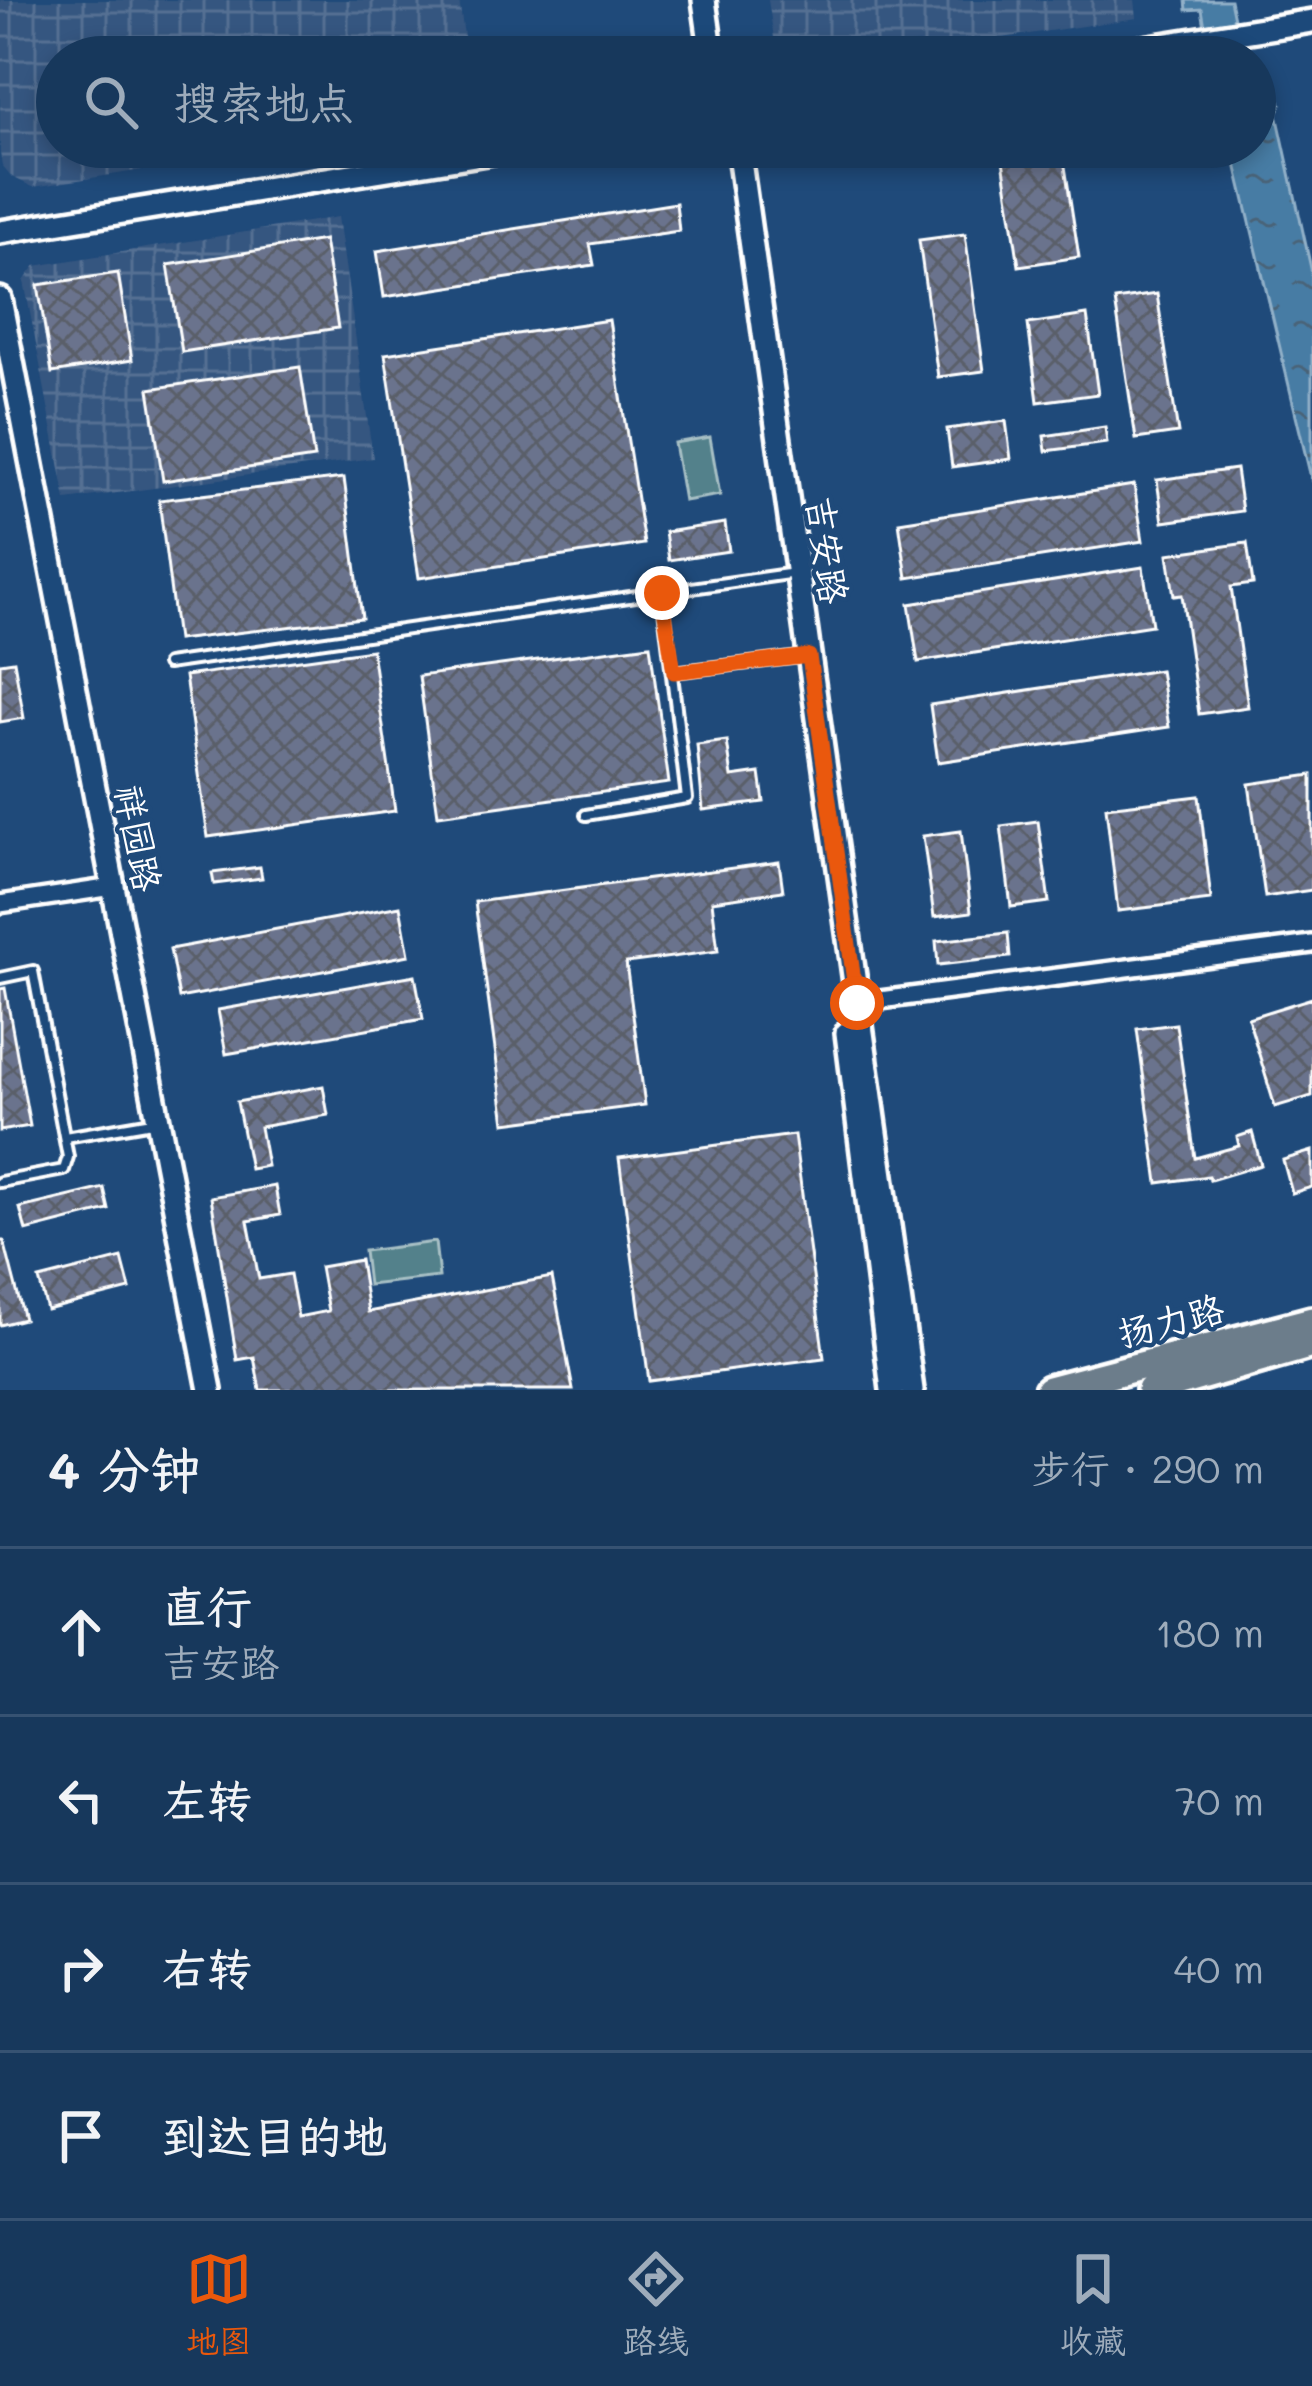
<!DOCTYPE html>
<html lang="zh">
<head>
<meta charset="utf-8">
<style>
	body { margin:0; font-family:Mali,"LXGW WenKai TC",sans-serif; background:#244365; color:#f1f3f6 }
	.stop { position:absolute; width:36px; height:36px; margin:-27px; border:9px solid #ea580c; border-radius:50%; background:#fff }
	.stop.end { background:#ea580c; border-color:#fff; box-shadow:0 3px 12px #0008 }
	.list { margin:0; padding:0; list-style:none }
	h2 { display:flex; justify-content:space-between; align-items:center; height:156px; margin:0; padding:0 48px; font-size:51px }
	h2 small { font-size:39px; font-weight:400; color:#9eacbb }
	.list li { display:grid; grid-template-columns:78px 1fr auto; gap:36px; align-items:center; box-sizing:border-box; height:168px; padding:0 48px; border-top:3px solid #365272 }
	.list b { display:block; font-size:45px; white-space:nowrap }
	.list p { margin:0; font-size:39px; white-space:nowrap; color:#9eacbb }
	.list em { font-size:39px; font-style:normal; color:#9eacbb }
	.icon { flex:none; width:66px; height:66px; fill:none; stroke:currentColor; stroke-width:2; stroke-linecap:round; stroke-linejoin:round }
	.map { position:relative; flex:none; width:1312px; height:1390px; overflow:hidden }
	.search { position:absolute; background:#17385c; box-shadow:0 6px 18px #0003; left:36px; right:36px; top:36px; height:132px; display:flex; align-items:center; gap:30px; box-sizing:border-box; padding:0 42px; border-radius:66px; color:#9eacbb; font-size:45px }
	.sheet { height:828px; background:#17385c }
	nav { display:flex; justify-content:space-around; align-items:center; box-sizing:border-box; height:168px; border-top:3px solid #365272; background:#17385c; font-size:33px; color:#9eacbb }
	nav a { display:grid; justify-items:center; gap:6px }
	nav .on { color:#ea580c }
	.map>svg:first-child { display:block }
</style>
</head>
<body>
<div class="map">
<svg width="1312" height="1390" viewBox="0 0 1312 1390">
	<defs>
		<pattern id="industrial-grid" width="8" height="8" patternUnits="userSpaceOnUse" patternTransform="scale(3)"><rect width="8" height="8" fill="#365680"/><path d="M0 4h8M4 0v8" fill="none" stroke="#546f93"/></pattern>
		<pattern id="water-ripples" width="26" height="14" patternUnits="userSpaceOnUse" patternTransform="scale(3)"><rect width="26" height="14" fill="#477ba4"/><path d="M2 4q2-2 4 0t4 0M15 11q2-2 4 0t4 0" fill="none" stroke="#4a6478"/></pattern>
		<pattern id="building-cross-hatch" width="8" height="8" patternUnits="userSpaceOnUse" patternTransform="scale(3)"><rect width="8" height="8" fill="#6b738d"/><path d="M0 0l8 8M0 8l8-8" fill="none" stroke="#5a5e69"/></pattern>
	</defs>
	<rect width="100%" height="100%" fill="#1f4a7a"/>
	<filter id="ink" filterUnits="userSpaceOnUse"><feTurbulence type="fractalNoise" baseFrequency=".00833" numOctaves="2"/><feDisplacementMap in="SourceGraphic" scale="24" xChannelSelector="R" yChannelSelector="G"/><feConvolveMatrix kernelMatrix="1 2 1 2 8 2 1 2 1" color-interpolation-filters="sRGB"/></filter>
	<g filter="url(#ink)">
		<!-- industrial -->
		<path fill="url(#industrial-grid)" d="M 0,0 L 459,0 L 467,57 L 57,57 L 57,147 L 292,147 L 33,187 L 12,177 L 2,165 L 0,153 Z
			M 768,0 L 1135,0 L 1137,18 L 927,49 L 919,43 L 886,47 L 880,57 L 777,57 Z
			M 338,217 L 373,458 L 66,500 L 24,281 L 35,266 Z"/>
		<!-- green -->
		<path fill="#52818b" stroke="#a8c0c5" stroke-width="3" d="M 710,437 L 720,495 L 684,501 L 674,443 Z
			M 435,1242 L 439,1277 L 368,1285 L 364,1251 Z"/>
		<!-- water -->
		<path fill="url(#water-ripples)" stroke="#91b0c8" stroke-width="3" d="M 1186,0 L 1230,0 L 1242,57 L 1210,57 L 1202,9 L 1187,10 Z
			M 1255,72 L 1275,84 L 1281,104 L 1277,114 L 1312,273 L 1312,482 L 1232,147 L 1255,147 Z"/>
		<!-- building -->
		<path fill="url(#building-cross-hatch)" stroke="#fff" stroke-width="3" d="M 1001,147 L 1062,147 L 1079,257 L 1019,266 Z
			M 676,203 L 679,231 L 590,244 L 594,265 L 384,297 L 377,251 Z
			M 965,234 L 984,371 L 938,377 L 919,240 Z
			M 324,240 L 338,328 L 182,352 L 168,265 Z
			M 118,273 L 132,360 L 52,373 L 38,285 Z
			M 1157,294 L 1178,433 L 1136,439 L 1115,300 Z
			M 1087,315 L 1098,394 L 1038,402 L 1028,324 Z
			M 609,320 L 644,544 L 419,578 L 385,354 Z
			M 300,367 L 314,458 L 163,481 L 149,389 Z
			M 1006,421 L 1011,459 L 952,467 L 947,429 Z
			M 1105,427 L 1107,443 L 1046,451 L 1044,436 Z
			M 1236,469 L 1242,511 L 1163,522 L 1157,480 Z
			M 344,478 L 362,618 L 177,640 L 159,500 Z
			M 1134,485 L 1143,541 L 907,578 L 899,522 Z
			M 725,523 L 729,551 L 669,560 L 665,532 Z
			M 1247,543 L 1253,584 L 1231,587 L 1248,707 L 1199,714 L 1182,595 L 1174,596 L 1168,554 Z
			M 1143,567 L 1152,625 L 918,662 L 909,604 Z
			M 650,645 L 669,783 L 438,815 L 419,676 Z
			M 372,650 L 395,811 L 208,837 L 185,676 Z
			M 14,661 L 24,718 L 0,722 L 0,663 Z
			M 1160,670 L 1169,727 L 938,762 L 930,705 Z
			M 727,741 L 732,777 L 760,773 L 764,802 L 703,810 L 697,745 Z
			M 1312,775 L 1312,890 L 1265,897 L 1249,784 Z
			M 1199,796 L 1211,900 L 1118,911 L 1106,807 Z
			M 1038,821 L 1049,902 L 1011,907 L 1001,826 Z
			M 961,831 L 971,912 L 934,917 L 923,836 Z
			M 779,862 L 783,891 L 712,901 L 718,951 L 626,963 L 645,1105 L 505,1123 L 475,902 Z
			M 260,867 L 262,878 L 214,884 L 212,873 Z
			M 400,906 L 409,955 L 179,998 L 170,949 Z
			M 1008,933 L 1010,957 L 938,965 L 936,941 Z
			M 415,975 L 423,1019 L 226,1054 L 218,1010 Z
			M 5,988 L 30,1126 L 0,1131 L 0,989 Z
			M 1312,998 L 1312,1096 L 1275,1107 L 1248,1018 Z
			M 1176,1024 L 1195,1158 L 1239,1146 L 1237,1137 L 1252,1132 L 1261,1165 L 1210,1180 L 1209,1176 L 1158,1183 L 1137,1029 Z
			M 323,1086 L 328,1115 L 260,1127 L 267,1166 L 250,1169 L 237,1102 Z
			M 794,1135 L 824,1358 L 649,1381 L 619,1158 Z
			M 1312,1151 L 1312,1187 L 1292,1193 L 1283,1160 Z
			M 275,1186 L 280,1215 L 248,1221 L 259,1279 L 290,1274 L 298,1317 L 328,1311 L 320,1267 L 360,1260 L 368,1312 L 552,1277 L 573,1390 L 260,1390 L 254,1357 L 237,1360 L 211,1197 Z
			M 104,1188 L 109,1210 L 26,1231 L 20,1208 Z
			M 0,1241 L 4,1241 L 24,1319 L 0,1325 Z
			M 122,1258 L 130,1289 L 47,1310 L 39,1279 Z"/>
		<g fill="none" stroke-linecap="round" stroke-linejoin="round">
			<!-- lane casing -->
			<g stroke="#fff" stroke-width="16">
				<path id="lane" d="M 167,664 L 795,573
					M 673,672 L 809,656
					M 586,815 L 687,798 L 662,593
					M 0,978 L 33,971 L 68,1157 L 64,1170 L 0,1182
					M 65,1137 L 158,1121"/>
			</g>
			<!-- street casing -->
			<g stroke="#fff" stroke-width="24">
				<path id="street" d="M 0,904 L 113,887
					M 857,1003 L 1312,944"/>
			</g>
			<!-- secondary casing -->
			<g stroke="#fff" stroke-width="30">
				<path id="secondary" d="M 704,0 L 712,57
					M 1087,57 L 1312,21
					M 738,147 L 912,1390
					M 0,232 L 523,147
					M 0,299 L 210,1390
					M 847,1033 L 892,1390"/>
			</g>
			<!-- highway casing -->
			<g stroke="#fff" stroke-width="36">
				<path id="highway" d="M 1049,1390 L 1312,1321
					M 1151,1390 L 1312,1344"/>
			</g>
			<!-- lane -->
			<use href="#lane" stroke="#1f4a7a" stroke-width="8"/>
			<!-- street -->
			<use href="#street" stroke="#1f4a7a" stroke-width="15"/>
			<!-- secondary -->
			<use href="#secondary" stroke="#1f4a7a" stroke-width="21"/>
			<!-- highway -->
			<use href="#highway" stroke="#6c7d8b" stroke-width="27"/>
		</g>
	</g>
	<g fill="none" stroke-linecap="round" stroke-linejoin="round" filter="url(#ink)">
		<!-- route -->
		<path stroke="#ea580c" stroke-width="15" d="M 662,593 L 674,672 L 809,656 L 857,1003"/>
	</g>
	<g text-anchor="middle" stroke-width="9" stroke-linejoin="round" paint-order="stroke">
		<!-- street labels -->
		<g font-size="36" fill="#fff" stroke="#1f4a7a">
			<text transform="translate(827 550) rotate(82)" y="13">吉安路</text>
			<text transform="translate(138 838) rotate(79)" y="13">祥园路</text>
			<text transform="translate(1171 1321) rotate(-15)" y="13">扬力路</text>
		</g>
	</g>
</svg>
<div class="stop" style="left:857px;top:1003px"></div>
<div class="stop end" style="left:662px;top:593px"></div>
<div class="search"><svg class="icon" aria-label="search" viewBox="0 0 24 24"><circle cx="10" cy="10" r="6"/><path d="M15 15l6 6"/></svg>搜索地点</div>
</div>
<section class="sheet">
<h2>4 分钟<small>步行 · 290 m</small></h2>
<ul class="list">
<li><svg class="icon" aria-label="ahead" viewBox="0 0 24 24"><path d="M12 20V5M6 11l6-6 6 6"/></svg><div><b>直行</b><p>吉安路</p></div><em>180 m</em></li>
<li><svg class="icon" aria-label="left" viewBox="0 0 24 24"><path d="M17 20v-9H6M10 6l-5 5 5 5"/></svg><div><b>左转</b></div><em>70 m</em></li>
<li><svg class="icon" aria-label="right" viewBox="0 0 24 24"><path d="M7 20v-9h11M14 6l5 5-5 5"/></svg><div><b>右转</b></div><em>40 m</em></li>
<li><svg class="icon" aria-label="arrive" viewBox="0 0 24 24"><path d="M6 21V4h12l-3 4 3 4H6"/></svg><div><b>到达目的地</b></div></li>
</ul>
</section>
<nav>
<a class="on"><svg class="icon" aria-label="map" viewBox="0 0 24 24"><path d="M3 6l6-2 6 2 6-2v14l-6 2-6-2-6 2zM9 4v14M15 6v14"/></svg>地图</a>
<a><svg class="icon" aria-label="directions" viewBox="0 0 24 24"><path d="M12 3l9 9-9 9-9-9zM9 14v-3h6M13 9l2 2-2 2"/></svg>路线</a>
<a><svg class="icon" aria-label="saved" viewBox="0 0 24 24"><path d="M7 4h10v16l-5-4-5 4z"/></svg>收藏</a>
</nav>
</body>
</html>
